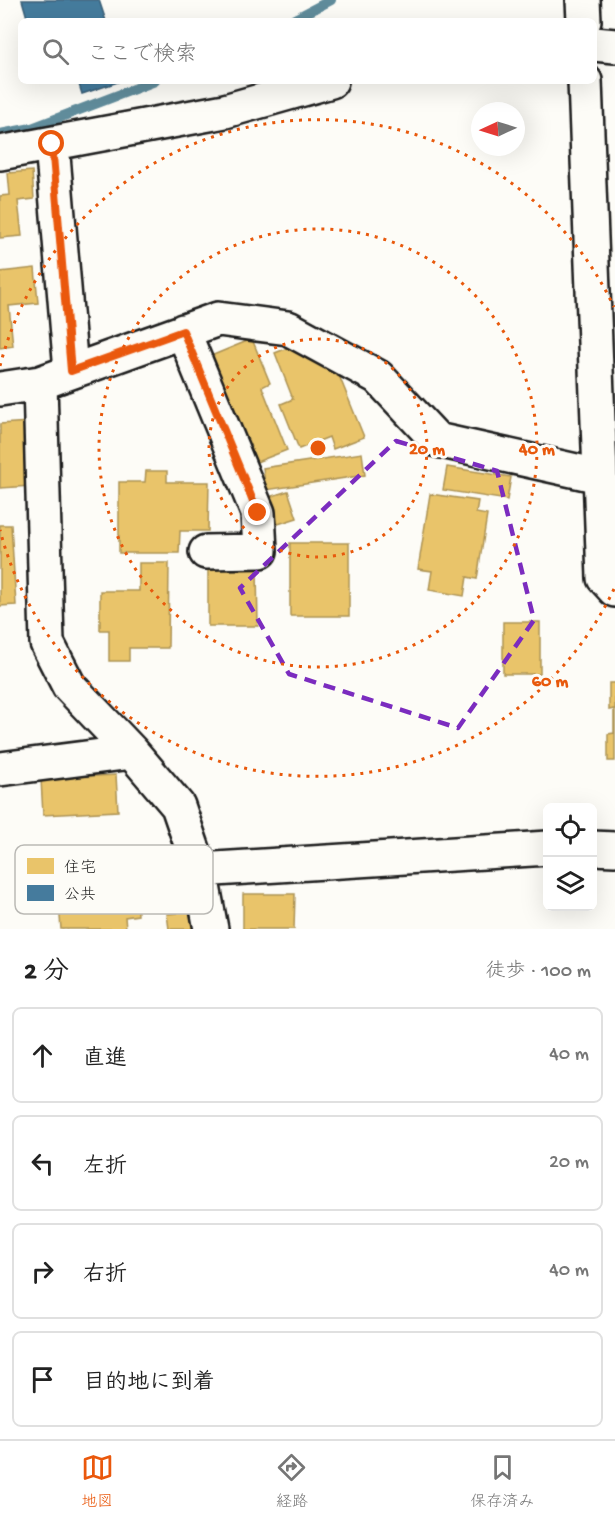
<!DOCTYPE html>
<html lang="ja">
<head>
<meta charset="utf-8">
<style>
	body { margin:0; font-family:"Gochi Hand","Klee One",sans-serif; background:#f2f2f2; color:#222 }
	.controls { position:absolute; right:18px; bottom:18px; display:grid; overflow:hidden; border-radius:9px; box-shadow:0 6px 24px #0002 }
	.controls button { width:54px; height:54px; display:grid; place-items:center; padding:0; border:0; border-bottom:2px solid #e0e0e0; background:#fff; color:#222; font:30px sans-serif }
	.compass { position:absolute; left:471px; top:102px; width:54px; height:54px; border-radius:50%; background:#fff; box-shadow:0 6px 24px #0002; rotate:266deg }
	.stop { position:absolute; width:18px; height:18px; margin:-14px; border:4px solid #ea580c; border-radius:50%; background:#fff }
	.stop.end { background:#ea580c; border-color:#fff; box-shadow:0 2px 6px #0008 }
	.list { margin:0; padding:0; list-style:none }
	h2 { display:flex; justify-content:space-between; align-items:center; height:78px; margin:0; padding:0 24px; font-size:26px }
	h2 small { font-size:20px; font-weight:400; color:#767676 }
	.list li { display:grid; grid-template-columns:39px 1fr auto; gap:18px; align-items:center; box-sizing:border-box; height:96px; margin:0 12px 12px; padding:0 12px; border:2px solid #e0e0e0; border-radius:9px }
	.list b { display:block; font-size:22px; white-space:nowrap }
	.list em { font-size:20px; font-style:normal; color:#767676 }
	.icon { flex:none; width:33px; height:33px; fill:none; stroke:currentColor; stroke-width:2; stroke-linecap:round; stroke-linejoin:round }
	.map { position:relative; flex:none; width:615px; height:929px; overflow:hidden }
	.search { position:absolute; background:#fff; box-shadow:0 6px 24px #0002; left:18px; right:18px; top:18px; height:66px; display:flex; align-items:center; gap:15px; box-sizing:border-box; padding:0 21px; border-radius:9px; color:#767676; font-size:22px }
	.sheet { height:510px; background:#fff }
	nav { display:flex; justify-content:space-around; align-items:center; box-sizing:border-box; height:84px; border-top:2px solid #e0e0e0; background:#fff; font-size:16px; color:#767676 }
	nav a { display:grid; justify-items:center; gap:3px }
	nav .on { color:#ea580c }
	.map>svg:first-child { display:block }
</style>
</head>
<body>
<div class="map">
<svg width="615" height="929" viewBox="0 0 615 929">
	<rect width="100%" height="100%" fill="#fdfcf7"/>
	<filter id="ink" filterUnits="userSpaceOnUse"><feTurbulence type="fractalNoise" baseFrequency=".0167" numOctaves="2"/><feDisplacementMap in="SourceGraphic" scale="12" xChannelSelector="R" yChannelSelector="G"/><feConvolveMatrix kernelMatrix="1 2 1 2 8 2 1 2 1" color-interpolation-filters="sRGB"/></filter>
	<g filter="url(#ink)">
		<!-- homes -->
		<path fill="#e9c46a" stroke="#ac9253" stroke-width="1.5" d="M 32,171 L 34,199 L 18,201 L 22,236 L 0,238 L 0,196 L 10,195 L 8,173 Z
			M 35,268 L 38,303 L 9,306 L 13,346 L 0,348 L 0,272 Z
			M 252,339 L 270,383 L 262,387 L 287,450 L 254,463 L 211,356 Z
			M 290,347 L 338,373 L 364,437 L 333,449 L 329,437 L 299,449 L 281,404 L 293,399 L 275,353 Z
			M 29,422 L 32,486 L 0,488 L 0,424 Z
			M 362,453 L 365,475 L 266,490 L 263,468 Z
			M 447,467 L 511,477 L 507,500 L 443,490 Z
			M 146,471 L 167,471 L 167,482 L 209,482 L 208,531 L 180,531 L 179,553 L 119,553 L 119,482 L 145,482 Z
			M 288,491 L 297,518 L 278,524 L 269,497 Z
			M 430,494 L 478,501 L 476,513 L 487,515 L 477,579 L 467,577 L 464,596 L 429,590 L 432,571 L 418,569 Z
			M 0,525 L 11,525 L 16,605 L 0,606 Z
			M 290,543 L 349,543 L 349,616 L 290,616 Z
			M 139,563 L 169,563 L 168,648 L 129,648 L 129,661 L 109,661 L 109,630 L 100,630 L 100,591 L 139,591 Z
			M 208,570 L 257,570 L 258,626 L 208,626 Z
			M 503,622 L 540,622 L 540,674 L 503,674 Z
			M 609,683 L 615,683 L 615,761 L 608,761 L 608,734 L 614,733 L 614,709 L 609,710 Z
			M 116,775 L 118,811 L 43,815 L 41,779 Z
			M 121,870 L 123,897 L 137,896 L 138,915 L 125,917 L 126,929 L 61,929 L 59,904 L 74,902 L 72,874 Z
			M 243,894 L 295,894 L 294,929 L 243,929 Z
			M 190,900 L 194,929 L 169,929 L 167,914 L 177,913 L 176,903 Z"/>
		<!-- public -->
		<path fill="#457b9d" stroke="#395e76" stroke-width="1.5" d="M 22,0 L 99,0 L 106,21 L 28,21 Z
			M 78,81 L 118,81 L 118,82 L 82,94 Z"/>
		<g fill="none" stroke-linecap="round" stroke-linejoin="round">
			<!-- stream -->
			<path stroke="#618c9b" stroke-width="10" d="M 291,21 L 331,0
				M 0,134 L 32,128 L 155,81"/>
			<!-- street casing -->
			<g stroke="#1c1c1c" stroke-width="38">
				<path id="street" d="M 583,0 L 584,21
					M 594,44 L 615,46
					M 585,81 L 604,578 L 615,590
					M 52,144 L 71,371
					M 0,153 L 225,111 L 331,81
					M 183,331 L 258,513 L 260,551 L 206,552
					M 40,383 L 47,643 L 69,686 L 132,752 L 178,806 L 200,870
					M 0,389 L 40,383 L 218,319 L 288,328 L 378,377 L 437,440 L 599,476
					M 0,769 L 132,752
					M 592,848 L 615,849
					M 211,929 L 200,870 L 548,848"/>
			</g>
			<!-- street -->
			<use href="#street" stroke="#fdfcf7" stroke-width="33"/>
		</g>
	</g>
	<g fill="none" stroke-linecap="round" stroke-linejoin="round" filter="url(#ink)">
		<!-- route -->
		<path stroke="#ea580c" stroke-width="8" d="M 52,144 L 71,371 L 183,331 L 258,513"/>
	</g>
	<!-- marked area -->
	<path fill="none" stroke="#7b2cbf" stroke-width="4.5" stroke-dasharray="12 8" stroke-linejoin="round" d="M 396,441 L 497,471 L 534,620 L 458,728 L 289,674 L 240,588 Z"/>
	<!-- distance rings -->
	<g fill="none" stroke="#e8590c" stroke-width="3" stroke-dasharray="3 6">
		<circle cx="318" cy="448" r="109"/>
		<circle cx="318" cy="448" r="219"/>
		<path d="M614 589A328 328 0 0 1 0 530M0 366A328 328 0 0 1 614 307"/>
	</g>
	<!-- legend -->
	<rect x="15" y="845" width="198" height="69" rx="9" fill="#fdfcf7" stroke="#bab9b5" stroke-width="1.5"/>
	<rect x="27" y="858" width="27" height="16" fill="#e9c46a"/>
	<rect x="27" y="885" width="27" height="16" fill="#457b9d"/>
	<g font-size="16" fill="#1c1c1c">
		<text x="64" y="872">住宅</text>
		<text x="64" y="899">公共</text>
	</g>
	<circle cx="318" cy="448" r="9" fill="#e8590c" stroke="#fdfcf7" stroke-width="3"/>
	<g font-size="18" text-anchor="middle" font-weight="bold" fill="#e8590c" stroke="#fdfcf7" stroke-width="6" stroke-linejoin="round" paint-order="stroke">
		<text x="427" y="454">20 m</text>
		<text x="537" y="454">40 m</text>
		<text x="550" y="686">60 m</text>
	</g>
</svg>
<div class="controls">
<button><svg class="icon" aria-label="locate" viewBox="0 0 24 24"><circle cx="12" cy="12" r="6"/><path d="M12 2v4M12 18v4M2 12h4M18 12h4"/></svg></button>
<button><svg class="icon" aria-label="layers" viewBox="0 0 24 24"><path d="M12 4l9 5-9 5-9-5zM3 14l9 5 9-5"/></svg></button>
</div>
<svg class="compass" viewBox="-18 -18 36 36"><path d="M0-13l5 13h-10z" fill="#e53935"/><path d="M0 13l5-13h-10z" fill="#767676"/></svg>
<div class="stop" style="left:52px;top:144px"></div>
<div class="stop end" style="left:258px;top:513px"></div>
<div class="search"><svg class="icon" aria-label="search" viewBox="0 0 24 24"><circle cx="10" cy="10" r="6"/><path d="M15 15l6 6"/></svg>ここで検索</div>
</div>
<section class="sheet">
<h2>2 分<small>徒歩 · 100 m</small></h2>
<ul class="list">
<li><svg class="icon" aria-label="ahead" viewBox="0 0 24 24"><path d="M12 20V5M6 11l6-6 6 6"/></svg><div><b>直進</b></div><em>40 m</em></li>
<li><svg class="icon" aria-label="left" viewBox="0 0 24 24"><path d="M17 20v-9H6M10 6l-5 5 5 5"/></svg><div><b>左折</b></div><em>20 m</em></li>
<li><svg class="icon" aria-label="right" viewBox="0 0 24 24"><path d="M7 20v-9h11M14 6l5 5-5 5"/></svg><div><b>右折</b></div><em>40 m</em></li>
<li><svg class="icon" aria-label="arrive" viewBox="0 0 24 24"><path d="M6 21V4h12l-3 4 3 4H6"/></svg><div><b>目的地に到着</b></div></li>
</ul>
</section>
<nav>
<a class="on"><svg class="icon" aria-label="map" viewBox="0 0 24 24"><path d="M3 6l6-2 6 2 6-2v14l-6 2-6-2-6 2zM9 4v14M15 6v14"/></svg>地図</a>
<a><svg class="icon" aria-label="directions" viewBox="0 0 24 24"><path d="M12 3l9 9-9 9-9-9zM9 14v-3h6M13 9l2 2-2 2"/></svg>経路</a>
<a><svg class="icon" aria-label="saved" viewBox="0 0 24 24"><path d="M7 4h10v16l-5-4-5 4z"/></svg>保存済み</a>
</nav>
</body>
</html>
